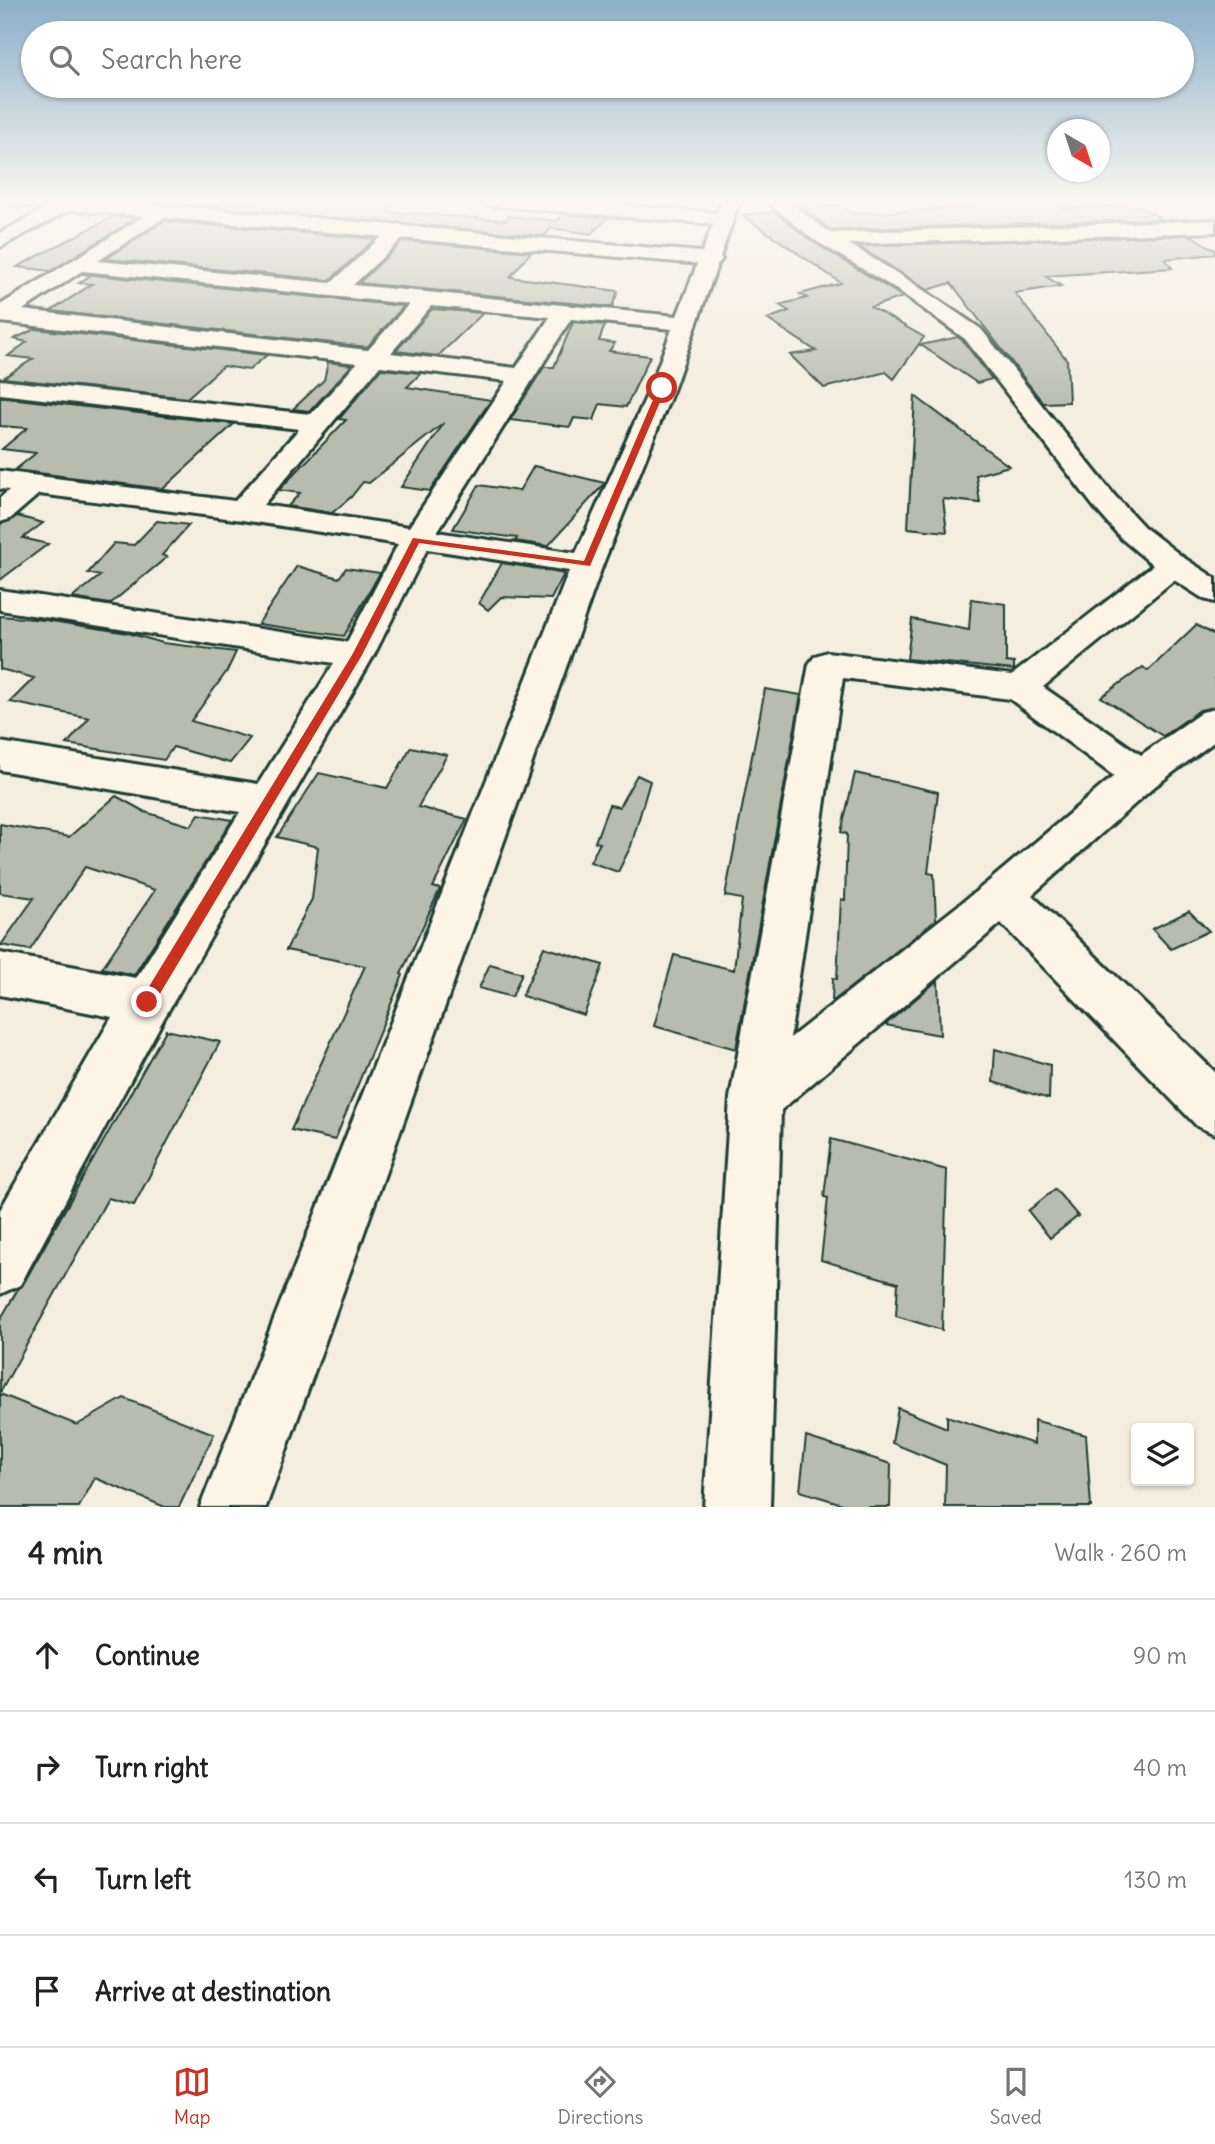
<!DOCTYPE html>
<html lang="en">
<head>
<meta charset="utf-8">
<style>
	body { margin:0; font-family:Delius,sans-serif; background:#f2f2f2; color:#222 }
	.controls { position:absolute; right:21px; bottom:21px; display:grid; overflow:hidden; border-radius:7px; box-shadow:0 2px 5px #0004 }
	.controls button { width:63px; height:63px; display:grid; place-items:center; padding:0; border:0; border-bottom:2px solid #e0e0e0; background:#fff; color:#222; font:35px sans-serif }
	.compass { position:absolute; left:1047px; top:119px; width:63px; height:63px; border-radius:50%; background:#fff; box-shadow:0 2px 5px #0004; rotate:141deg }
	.stop { position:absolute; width:21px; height:21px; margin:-16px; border:5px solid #c8321e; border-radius:50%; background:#fff }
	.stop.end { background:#c8321e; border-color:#fff; box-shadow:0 2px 7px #0008 }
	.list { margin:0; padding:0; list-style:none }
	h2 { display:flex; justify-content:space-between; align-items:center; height:91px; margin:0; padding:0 28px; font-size:30px }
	h2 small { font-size:23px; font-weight:400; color:#767676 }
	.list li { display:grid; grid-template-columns:46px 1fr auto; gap:21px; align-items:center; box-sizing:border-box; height:112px; padding:0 28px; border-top:2px solid #e0e0e0 }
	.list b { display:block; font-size:26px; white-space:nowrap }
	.list em { font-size:23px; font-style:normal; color:#767676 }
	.icon { flex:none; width:38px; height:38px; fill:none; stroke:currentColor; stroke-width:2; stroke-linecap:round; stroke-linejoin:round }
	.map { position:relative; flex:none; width:1215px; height:1507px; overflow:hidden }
	.search { position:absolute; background:#fff; box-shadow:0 2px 5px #0004; left:21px; right:21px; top:21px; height:77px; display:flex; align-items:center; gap:18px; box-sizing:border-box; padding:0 24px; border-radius:38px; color:#767676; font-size:26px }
	.sheet { height:539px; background:#fff }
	nav { display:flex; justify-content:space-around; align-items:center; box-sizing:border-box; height:98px; border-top:2px solid #e0e0e0; background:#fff; font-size:19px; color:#767676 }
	nav a { display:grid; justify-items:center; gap:4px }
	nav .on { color:#c8321e }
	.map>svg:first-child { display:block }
</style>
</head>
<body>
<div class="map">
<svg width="1215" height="1507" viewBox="0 0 1215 1507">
	<rect width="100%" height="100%" fill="#f3eede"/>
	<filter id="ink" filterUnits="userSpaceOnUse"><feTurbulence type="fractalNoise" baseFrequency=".0143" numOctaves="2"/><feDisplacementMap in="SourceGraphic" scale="14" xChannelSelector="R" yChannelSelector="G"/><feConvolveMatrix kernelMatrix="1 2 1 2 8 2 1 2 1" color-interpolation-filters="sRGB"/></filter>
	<g filter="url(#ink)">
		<!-- building -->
		<path fill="#b8bcae" stroke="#1f3d34" stroke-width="2" d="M 169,200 L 220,205 L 227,200 L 399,200 L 388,212 L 505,220 L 508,216 L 557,221 L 563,214 L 608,218 L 591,234 L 551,228 L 544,236 L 143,201 Z
			M 966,200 L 1052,200 L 1065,209 L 1137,205 L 1162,219 L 831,230 L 803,209 L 840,205 L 854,214 L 975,207 Z
			M 775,212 L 810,240 L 903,297 L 871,307 L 924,337 L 894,379 L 886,372 L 824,388 L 790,355 L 816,351 L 767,319 L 789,311 L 779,305 L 807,298 L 800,294 L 841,283 L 742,215 Z
			M 114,216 L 136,218 L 51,271 L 17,267 Z
			M 164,221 L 375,239 L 330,280 L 106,259 Z
			M 1190,235 L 1215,250 L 1215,254 L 1165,259 L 1172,268 L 1045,276 L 1061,286 L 1015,293 L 1067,360 L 1069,402 L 1043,403 L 951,283 L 928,290 L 858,246 Z
			M 403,241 L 531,252 L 510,277 L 618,291 L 612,307 L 359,283 Z
			M 82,274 L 83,274 L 404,306 L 367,347 L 51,311 L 92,284 L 79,283 L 91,275 Z
			M 432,309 L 483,313 L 438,356 L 396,351 Z
			M 573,322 L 605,325 L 599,341 L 615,343 L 609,351 L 650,356 L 626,407 L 600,404 L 594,420 L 574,418 L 570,427 L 510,420 L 544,367 L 554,367 Z
			M 35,329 L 267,355 L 249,370 L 223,366 L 187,398 L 3,378 L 33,359 L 8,356 L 27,342 L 14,339 Z
			M 958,337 L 963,341 L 992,379 L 977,383 L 921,345 Z
			M 328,362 L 352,365 L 310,411 L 293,409 L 324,380 Z
			M 381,369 L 421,373 L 407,387 L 491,400 L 430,491 L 401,487 L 444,423 L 369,483 L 363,482 L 351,497 L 332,513 L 288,506 L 300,493 L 279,490 L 346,420 L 339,419 Z
			M 915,396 L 1009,466 L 976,475 L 980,503 L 943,499 L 947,532 L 908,528 Z
			M 0,397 L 234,424 L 163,489 L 15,470 L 36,453 L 2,449 L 27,428 L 0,426 Z
			M 534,466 L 605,483 L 548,546 L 515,541 L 517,538 L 453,529 L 479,485 L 519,491 Z
			M 17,516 L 43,523 L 23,538 L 48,544 L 0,580 L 0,524 Z
			M 157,521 L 189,525 L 162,555 L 167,557 L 110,604 L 72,598 L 100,576 L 88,573 L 114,543 L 134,545 Z
			M 502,563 L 528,567 L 564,574 L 551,599 L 501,597 L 488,610 L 479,603 Z
			M 297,566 L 339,578 L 346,568 L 380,573 L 344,636 L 258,624 Z
			M 971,599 L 1006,604 L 1006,662 L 1014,663 L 1014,670 L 907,659 L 912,619 L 969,630 Z
			M 0,616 L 45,620 L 128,633 L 163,643 L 236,652 L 227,671 L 191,721 L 250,738 L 230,763 L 173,747 L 164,760 L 67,744 L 89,718 L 10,702 L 34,678 L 0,669 Z
			M 1196,625 L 1215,635 L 1215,707 L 1200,710 L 1163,736 L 1101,697 L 1143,667 L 1148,671 Z
			M 765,689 L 801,695 L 736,1049 L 654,1026 L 674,955 L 734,970 L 742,899 L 725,896 Z
			M 411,747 L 447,755 L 418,807 L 467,819 L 433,887 L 440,889 L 401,974 L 403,975 L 335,1140 L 291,1130 L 365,966 L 286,950 L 312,899 L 318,847 L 277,837 L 319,773 L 387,788 Z
			M 855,773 L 938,792 L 928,873 L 934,874 L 936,920 L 832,1002 L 833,978 L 837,979 L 841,899 L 845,900 L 847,834 L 841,832 Z
			M 637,775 L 650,781 L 631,846 L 618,872 L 590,862 L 600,843 L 595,842 L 609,805 L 619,807 Z
			M 116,796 L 145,812 L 191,826 L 199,814 L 232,820 L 134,975 L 102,968 L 155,890 L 85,867 L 30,950 L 1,945 L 34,898 L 0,893 L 0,824 L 69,837 Z
			M 1189,911 L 1209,931 L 1171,949 L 1152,929 Z
			M 544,947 L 603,965 L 584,1015 L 522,996 Z
			M 490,964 L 522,973 L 512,997 L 479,988 Z
			M 938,980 L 940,1035 L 885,1025 Z
			M 166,1030 L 220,1042 L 134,1205 L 108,1198 L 0,1393 L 0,1320 L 18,1289 L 22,1286 Z
			M 995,1049 L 1050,1065 L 1049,1099 L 993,1082 Z
			M 831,1139 L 947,1170 L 942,1330 L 896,1316 L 898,1283 L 821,1260 L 828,1198 L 824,1197 Z
			M 1055,1189 L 1078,1216 L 1050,1238 L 1028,1211 Z
			M 0,1394 L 77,1425 L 124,1398 L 214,1434 L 179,1507 L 165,1507 L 95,1478 L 79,1507 L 0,1507 Z
			M 898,1408 L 947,1428 L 947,1416 L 1034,1444 L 1034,1420 L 1086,1435 L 1091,1507 L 945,1507 L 946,1465 L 892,1443 Z
			M 806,1437 L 891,1464 L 890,1507 L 852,1507 L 800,1491 Z"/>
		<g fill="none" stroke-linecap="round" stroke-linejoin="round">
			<!-- street casing -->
			<g stroke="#1f3d34" stroke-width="6">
				<path id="street" d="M 70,200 L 75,205 L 72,209 L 0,247 L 0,233 L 60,201 Z
					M 477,200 L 560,200 L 717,213 L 722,200 L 740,200 L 674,388 L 603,564 L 266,1507 L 200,1507 L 569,571 L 427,549 L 374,655 L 164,1018 L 20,1285 L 0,1294 L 0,1210 L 112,1017 L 0,995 L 0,953 L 136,978 L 240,812 L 0,770 L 0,742 L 258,784 L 334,663 L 0,610 L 0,590 L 347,642 L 398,544 L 242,520 L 39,494 L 10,519 L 0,522 L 0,498 L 9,490 L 0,489 L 0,471 L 235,501 L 299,429 L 0,394 L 0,380 L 311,414 L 357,363 L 0,322 L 0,305 L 162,205 L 168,207 L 171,211 L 168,215 L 98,261 L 331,283 L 393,226 L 400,224 L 410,230 L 407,234 L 353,285 L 677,316 L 713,224 L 486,205 ZM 82,271 L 409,304 L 368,350 L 23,310 ZM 431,306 L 550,317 L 516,368 L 391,353 ZM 571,319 L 672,329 L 650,388 L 576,553 L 437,532 ZM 380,366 L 507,381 L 409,527 L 263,505 Z
					M 765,200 L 786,200 L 830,233 L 1215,220 L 1215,232 L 849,244 L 910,281 L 981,329 L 1114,495 L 1144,527 L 1184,558 L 1215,578 L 1215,602 L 1204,599 L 1174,580 L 1043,687 L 1141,755 L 1202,712 L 1215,709 L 1215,741 L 1155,786 L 1032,895 L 1215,1072 L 1215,1134 L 1197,1126 L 1001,923 L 781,1110 L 770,1507 L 704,1507 L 730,1098 L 809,664 L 815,656 L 827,652 L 1012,675 L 1153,565 L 1122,539 L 1094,507 L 965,339 L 896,289 L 811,238 ZM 843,678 L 1010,699 L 1114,776 L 988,882 L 790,1038 Z"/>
			</g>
			<!-- secondary casing -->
			<g stroke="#1f3d34" stroke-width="6">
				<path id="secondary" d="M 4,200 L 93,200 L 162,205 L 712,253 L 719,255 L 722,259 L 719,263 L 712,265 L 13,205 Z"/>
			</g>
			<!-- street -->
			<use href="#street" fill="#fcf5e5" fill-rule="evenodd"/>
			<!-- secondary -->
			<use href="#secondary" fill="#fcf5e5" fill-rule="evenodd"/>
		</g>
	</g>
	<!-- sky -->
	<linearGradient id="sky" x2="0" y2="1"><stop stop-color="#8bafc9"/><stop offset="0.49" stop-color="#faf7f0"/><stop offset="1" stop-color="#faf7f0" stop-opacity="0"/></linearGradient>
	<rect width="1215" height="411" fill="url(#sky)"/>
	<!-- route -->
	<path fill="#c8321e" d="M 662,386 L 666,388 L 590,566 L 419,543 L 362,655 L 152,1007 L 142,1007 L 142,998 L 352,655 L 413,538 L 584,561 L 658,388 Z"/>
</svg>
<div class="controls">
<button><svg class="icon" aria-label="layers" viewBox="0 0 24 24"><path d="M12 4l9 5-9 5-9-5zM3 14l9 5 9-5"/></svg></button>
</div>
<svg class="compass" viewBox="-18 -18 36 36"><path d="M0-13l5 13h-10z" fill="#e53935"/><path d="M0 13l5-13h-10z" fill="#767676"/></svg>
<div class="stop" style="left:662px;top:388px"></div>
<div class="stop end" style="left:147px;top:1002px"></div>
<div class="search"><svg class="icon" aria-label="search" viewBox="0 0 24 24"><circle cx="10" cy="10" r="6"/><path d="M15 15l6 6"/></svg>Search here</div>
</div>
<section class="sheet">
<h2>4 min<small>Walk · 260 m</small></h2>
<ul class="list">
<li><svg class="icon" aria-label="ahead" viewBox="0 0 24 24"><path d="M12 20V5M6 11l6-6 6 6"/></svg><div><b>Continue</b></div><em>90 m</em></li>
<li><svg class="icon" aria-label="right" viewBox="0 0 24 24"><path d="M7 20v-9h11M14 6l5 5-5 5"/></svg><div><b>Turn right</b></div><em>40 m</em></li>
<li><svg class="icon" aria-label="left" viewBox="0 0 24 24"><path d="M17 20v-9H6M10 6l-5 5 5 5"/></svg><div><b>Turn left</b></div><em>130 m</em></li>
<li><svg class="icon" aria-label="arrive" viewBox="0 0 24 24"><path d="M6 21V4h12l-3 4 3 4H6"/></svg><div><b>Arrive at destination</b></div></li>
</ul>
</section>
<nav>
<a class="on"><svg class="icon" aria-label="map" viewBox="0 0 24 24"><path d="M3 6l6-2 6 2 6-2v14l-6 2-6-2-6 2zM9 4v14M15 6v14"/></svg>Map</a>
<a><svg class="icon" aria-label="directions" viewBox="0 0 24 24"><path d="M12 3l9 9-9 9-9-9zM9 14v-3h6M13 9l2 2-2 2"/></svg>Directions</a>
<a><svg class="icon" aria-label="saved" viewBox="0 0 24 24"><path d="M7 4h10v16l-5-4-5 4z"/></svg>Saved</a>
</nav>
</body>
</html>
